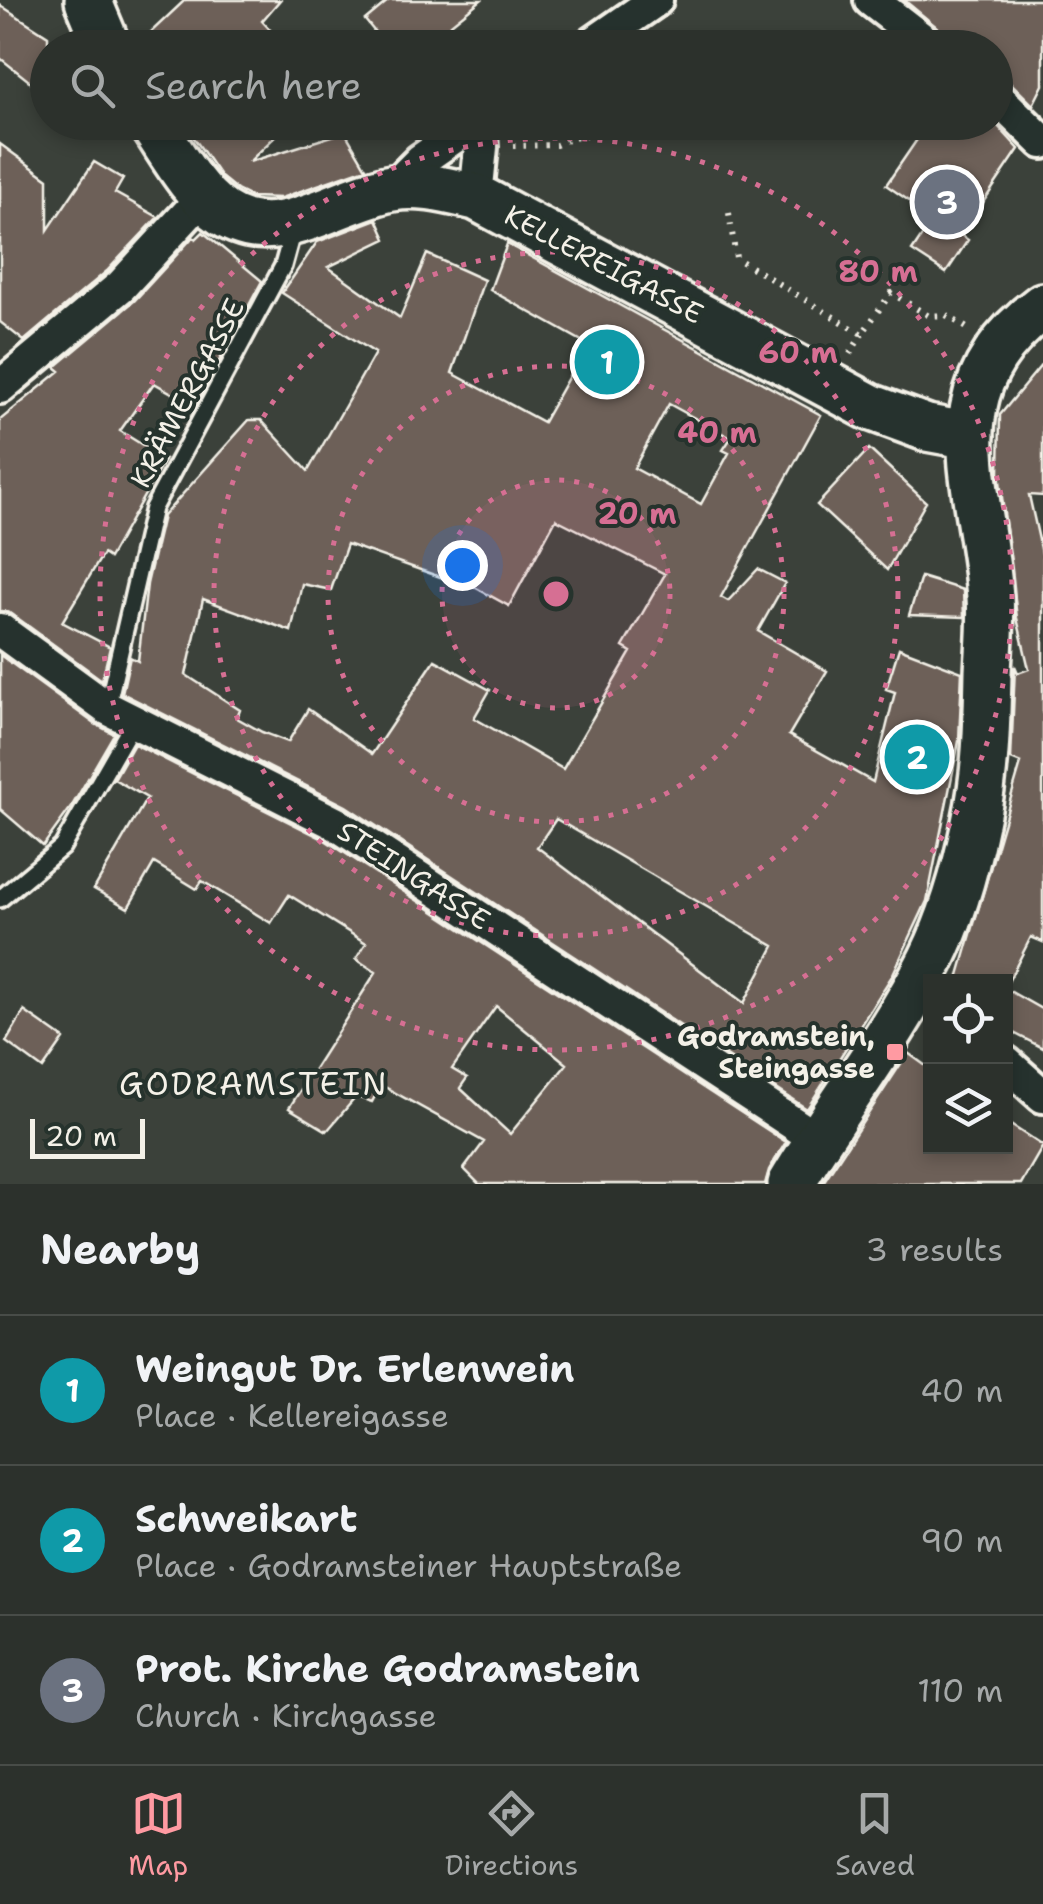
<!DOCTYPE html>
<html lang="en">
<head>
<meta charset="utf-8">
<style>
	body { margin:0; font-family:"Shantell Sans",sans-serif; background:#383d38; color:#f1f3f6 }
	.controls { position:absolute; right:30px; bottom:30px; display:grid; overflow:hidden; border-radius:0px; box-shadow:0 5px 15px #0003 }
	.controls button { width:90px; height:90px; display:grid; place-items:center; padding:0; border:0; border-bottom:2px solid #484c48; background:#2c312c; color:#f1f3f6; font:50px sans-serif }
	.scale { position:absolute; left:30px; bottom:25px; width:115px; box-sizing:border-box; padding-left:10px; border:5px solid #f4f1e8; border-top:0; font-size:28px; line-height:35px; white-space:nowrap; color:#f4f1e8; -webkit-text-stroke:8px #26332d; paint-order:stroke }
	.you { position:absolute; left:462px; top:565px; width:35px; height:35px; margin:-25px; border:8px solid #fff; border-radius:50%; background:#1a73e8; box-shadow:0 0 0 15px #1a73e833 }
	.badge { display:grid; place-items:center; width:65px; height:65px; border-radius:50%; background:#ff9aa2; color:#fff; font-size:32px; font-weight:700 }
	.pin { position:absolute; translate:-50% -50%; border:5px solid #fff; box-shadow:0 2px 10px #0006 }
	.list { margin:0; padding:0; list-style:none }
	h2 { display:flex; justify-content:space-between; align-items:center; height:130px; margin:0; padding:0 40px; font-size:42px }
	h2 small { font-size:32px; font-weight:400; color:#a6a9a9 }
	.list li { display:grid; grid-template-columns:65px 1fr auto; gap:30px; align-items:center; box-sizing:border-box; height:150px; padding:0 40px; border-top:2px solid #484c48 }
	.list b { display:block; font-size:38px; white-space:nowrap }
	.list p { margin:0; font-size:32px; white-space:nowrap; color:#a6a9a9 }
	.list em { font-size:32px; font-style:normal; color:#a6a9a9 }
	.icon { flex:none; width:55px; height:55px; fill:none; stroke:currentColor; stroke-width:2; stroke-linecap:round; stroke-linejoin:round }
	.map { position:relative; flex:none; width:1043px; height:1184px; overflow:hidden }
	.search { position:absolute; background:#2c312c; box-shadow:0 5px 15px #0003; left:30px; right:30px; top:30px; height:110px; display:flex; align-items:center; gap:25px; box-sizing:border-box; padding:0 35px; border-radius:55px; color:#a6a9a9; font-size:38px }
	.sheet { height:580px; background:#2c312c }
	nav { display:flex; justify-content:space-around; align-items:center; box-sizing:border-box; height:140px; border-top:2px solid #484c48; background:#2c312c; font-size:28px; color:#a6a9a9 }
	nav a { display:grid; justify-items:center; gap:5px }
	nav .on { color:#ff9aa2 }
	.map>svg:first-child { display:block }
</style>
</head>
<body>
<div class="map">
<svg width="1043" height="1184" viewBox="0 0 1043 1184">
	<rect width="100%" height="100%" fill="#3b413a"/>
	<filter id="ink" filterUnits="userSpaceOnUse"><feTurbulence type="fractalNoise" baseFrequency=".01" numOctaves="2"/><feDisplacementMap in="SourceGraphic" scale="20" xChannelSelector="R" yChannelSelector="G"/><feConvolveMatrix kernelMatrix="1 2 1 2 8 2 1 2 1" color-interpolation-filters="sRGB"/></filter>
	<g filter="url(#ink)">
		<!-- building -->
		<path fill="#6d6159" stroke="#f4f1e8" stroke-width="2.5" fill-rule="evenodd" d="M 185,0 L 280,0 L 262,21 L 287,48 L 134,48 Z
			M 389,0 L 481,0 L 451,24 L 468,48 L 388,48 L 365,20 Z
			M 904,0 L 1043,0 L 1043,85 L 1033,105 L 1010,82 L 996,76 L 996,48 L 962,48 Z
			M 0,5 L 48,36 L 48,96 L 0,58 Z
			M 183,122 L 290,122 L 249,162 L 345,132 L 366,168 L 281,198 L 251,197 L 237,190 L 221,177 Z
			M 929,122 L 994,122 L 1019,149 L 961,235 L 968,240 L 946,273 L 912,251 L 934,218 L 886,185 Z
			M 0,144 L 48,179 L 48,230 L 94,162 L 123,179 L 115,193 L 158,217 L 107,271 L 24,341 L 0,322 Z
			M 377,219 L 386,239 L 328,267 L 400,318 L 427,254 L 484,280 L 452,373 L 543,422 L 587,344 L 490,290 L 507,244 L 821,415 L 721,597 L 728,601 L 758,569 L 785,583 L 758,631 L 827,671 L 789,735 L 873,782 L 895,692 L 886,689 L 899,648 L 962,672 L 959,741 L 927,901 L 892,976 L 807,1109 L 346,806 L 122,693 L 130,657 L 138,661 L 147,584 L 163,516 L 249,420 L 261,420 L 308,471 L 375,353 L 282,293 L 317,242 ZM 669,404 L 731,438 L 723,450 L 729,453 L 701,504 L 634,468 ZM 556,519 L 665,574 L 623,647 L 631,652 L 563,769 L 474,718 L 490,690 L 435,660 L 372,754 L 308,709 L 288,742 L 262,732 L 237,718 L 240,710 L 186,675 L 203,599 L 291,631 L 302,584 L 331,590 L 347,544 L 443,578 L 447,572 L 509,606 ZM 556,819 L 774,946 L 744,1003 L 537,847 Z
			M 203,232 L 262,281 L 195,406 L 154,383 L 120,431 L 165,459 L 109,558 L 103,554 L 62,622 L 110,647 L 102,680 L 12,614 L 0,610 L 0,420 L 60,371 L 55,367 L 134,301 L 193,237 L 196,239 Z
			M 1043,363 L 1043,496 L 1029,495 L 1043,558 L 1043,942 L 1031,937 L 1008,982 L 957,982 L 1021,763 L 1011,759 L 1015,666 L 1018,673 L 1029,669 L 1017,618 L 999,473 L 1000,415 Z
			M 869,449 L 926,502 L 887,570 L 817,505 Z
			M 921,577 L 963,590 L 964,617 L 909,615 Z
			M 0,655 L 95,724 L 114,734 L 72,806 L 43,846 L 0,809 Z
			M 134,744 L 325,840 L 786,1142 L 769,1170 L 765,1184 L 479,1184 L 464,1169 L 484,1142 L 381,1085 L 372,1102 L 356,1097 L 327,1131 L 289,1108 L 376,972 L 356,959 L 366,943 L 289,895 L 271,923 L 202,881 L 197,889 L 154,863 L 128,908 L 94,889 L 147,798 L 114,779 ZM 496,1006 L 567,1064 L 510,1134 L 460,1088 L 467,1078 L 452,1069 Z
			M 1006,989 L 1043,1010 L 1043,1048 L 1006,1029 Z
			M 24,1011 L 64,1039 L 43,1069 L 6,1042 Z
			M 908,1053 L 930,1069 L 930,1146 L 1006,1146 L 1006,1122 L 1043,1146 L 1021,1184 L 822,1184 Z"/>
		<g fill="none" stroke-linecap="round" stroke-linejoin="round">
			<!-- lane casing -->
			<g stroke="#f4f1e8" stroke-width="22">
				<path id="lane" d="M 107,708 L 153,508 L 283,266 L 294,226
					M 0,899 L 62,847 L 133,723"/>
			</g>
			<!-- street casing -->
			<g stroke="#f4f1e8" stroke-width="40">
				<path id="street" d="M 871,0 L 933,48
					M 587,48 L 656,0
					M 996,96 L 1043,142
					M 393,188 L 421,160 L 475,122
					M 476,197 L 481,147 L 479,122
					M 0,387 L 121,286 L 204,196
					M 0,630 L 107,708 L 335,823 L 817,1139
					M 1006,1063 L 1043,1096"/>
			</g>
			<!-- secondary casing -->
			<g stroke="#f4f1e8" stroke-width="52">
				<path id="secondary" d="M 88,0 L 108,48
					M 151,122 C 171,152 193,193 223,213 C 277,249 337,198 392,188 C 420,183 449,191 476,197 L 870,407 L 927,428 L 971,436
					M 791,1184 C 836,1108 891,1039 931,960 C 952,918 966,868 975,823 C 986,774 987,723 988,672 C 989,648 992,622 990,597 C 981,480 930,391 1043,306"/>
			</g>
			<!-- path -->
			<path stroke="#f4f1e8" stroke-width="6" stroke-dasharray="2.5 8" stroke-linecap="butt" d="M 513,146 L 556,145 L 577,136 L 600,134
				M 729,213 L 736,258 L 862,334 L 891,293 L 929,316 L 946,315 L 967,328
				M 850,354 L 862,334"/>
			<!-- lane -->
			<use href="#lane" stroke="#26332d" stroke-width="15"/>
			<!-- street -->
			<use href="#street" stroke="#26332d" stroke-width="32"/>
			<!-- secondary -->
			<use href="#secondary" stroke="#26332d" stroke-width="45"/>
		</g>
	</g>
	<!-- distance rings -->
	<circle cx="556" cy="594" r="114" fill="#d66f93" fill-opacity=".12"/>
	<g fill="none" stroke="#d66f93" stroke-width="5" stroke-dasharray="5 10">
		<circle cx="556" cy="594" r="114"/>
		<circle cx="556" cy="594" r="228"/>
		<circle cx="556" cy="594" r="342"/>
		<circle cx="556" cy="594" r="456"/>
	</g>
	<!-- markers -->
	<rect fill="#ff9aa2" stroke="#26332d" stroke-width="4" x="885" y="1042" width="20" height="20" rx="5"/>
	<g text-anchor="middle" stroke-width="8" stroke-linejoin="round" paint-order="stroke">
		<!-- street labels -->
		<g font-size="28" fill="#f4f1e8" stroke="#26332d">
			<text transform="translate(604 264) rotate(28)" y="10">KELLEREIGASSE</text>
			<text transform="translate(187 393) rotate(-62)" y="10">KRÄMERGASSE</text>
			<text transform="translate(414 875) rotate(33)" y="10">STEINGASSE</text>
		</g>
		<!-- poi labels -->
		<g font-size="28" font-weight="bold" fill="#f4f1e8" stroke="#26332d" text-anchor="end">
			<text x="875" y="1046">Godramstein,<tspan x="875" dy="32">Steingasse</tspan></text>
		</g>
		<!-- quarter labels -->
		<g font-size="32" letter-spacing="2.5" fill="#f4f1e8" stroke="#26332d">
			<text x="254" y="1095">GODRAMSTEIN</text>
		</g>
	</g>
	<circle cx="556" cy="594" r="15" fill="#d66f93" stroke="#26332d" stroke-width="5"/>
	<g font-size="30" text-anchor="middle" font-weight="bold" fill="#d66f93" stroke="#26332d" stroke-width="8" stroke-linejoin="round" paint-order="stroke">
		<text x="878" y="282">80 m</text>
		<text x="798" y="363">60 m</text>
		<text x="717" y="443">40 m</text>
		<text x="637" y="524">20 m</text>
	</g>
</svg>
<div class="controls">
<button><svg class="icon" aria-label="locate" viewBox="0 0 24 24"><circle cx="12" cy="12" r="6"/><path d="M12 2v4M12 18v4M2 12h4M18 12h4"/></svg></button>
<button><svg class="icon" aria-label="layers" viewBox="0 0 24 24"><path d="M12 4l9 5-9 5-9-5zM3 14l9 5 9-5"/></svg></button>
</div>
<div class="scale">20 m</div>
<div class="you"></div>
<div class="pin badge" style="left:607px;top:362px;background:#0f9aa8">1</div>
<div class="pin badge" style="left:917px;top:757px;background:#0f9aa8">2</div>
<div class="pin badge" style="left:947px;top:202px;background:#6b7280">3</div>
<div class="search"><svg class="icon" aria-label="search" viewBox="0 0 24 24"><circle cx="10" cy="10" r="6"/><path d="M15 15l6 6"/></svg>Search here</div>
</div>
<section class="sheet">
<h2>Nearby<small>3 results</small></h2>
<ul class="list">
<li><span class="badge" style="background:#0f9aa8">1</span><div><b>Weingut Dr. Erlenwein</b><p>Place · Kellereigasse</p></div><em>40 m</em></li>
<li><span class="badge" style="background:#0f9aa8">2</span><div><b>Schweikart</b><p>Place · Godramsteiner Hauptstraße</p></div><em>90 m</em></li>
<li><span class="badge" style="background:#6b7280">3</span><div><b>Prot. Kirche Godramstein</b><p>Church · Kirchgasse</p></div><em>110 m</em></li>
</ul>
</section>
<nav>
<a class="on"><svg class="icon" aria-label="map" viewBox="0 0 24 24"><path d="M3 6l6-2 6 2 6-2v14l-6 2-6-2-6 2zM9 4v14M15 6v14"/></svg>Map</a>
<a><svg class="icon" aria-label="directions" viewBox="0 0 24 24"><path d="M12 3l9 9-9 9-9-9zM9 14v-3h6M13 9l2 2-2 2"/></svg>Directions</a>
<a><svg class="icon" aria-label="saved" viewBox="0 0 24 24"><path d="M7 4h10v16l-5-4-5 4z"/></svg>Saved</a>
</nav>
</body>
</html>
